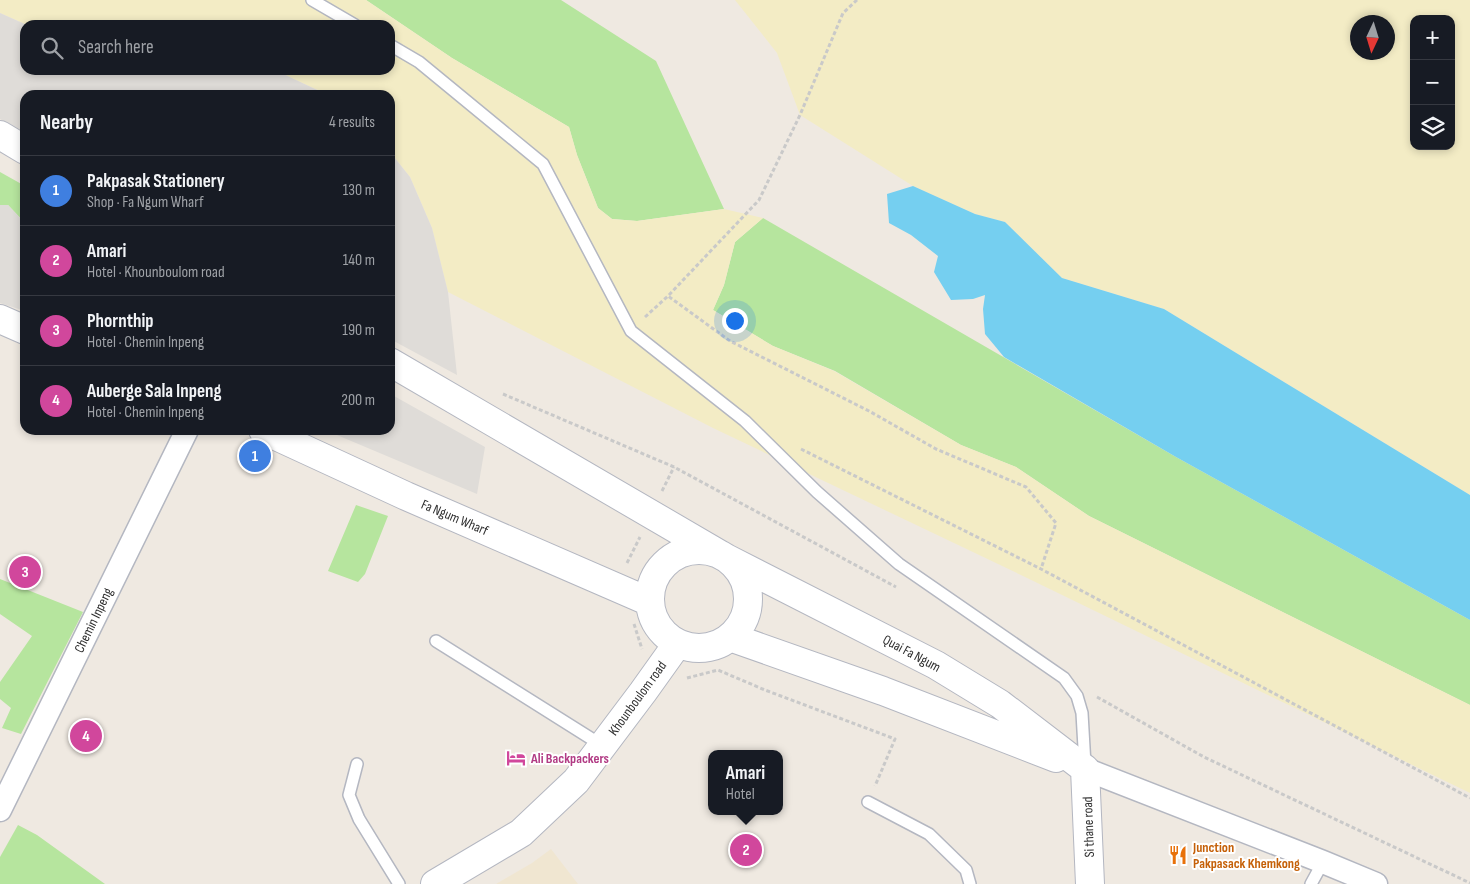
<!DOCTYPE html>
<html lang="en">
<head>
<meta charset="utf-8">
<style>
	body { margin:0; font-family:"Sofia Sans Condensed",sans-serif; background:#242831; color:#f1f3f6 }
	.controls { position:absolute; right:15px; top:15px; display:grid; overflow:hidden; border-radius:10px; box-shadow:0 2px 8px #0003 }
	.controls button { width:45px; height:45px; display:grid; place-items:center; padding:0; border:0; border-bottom:1px solid #363941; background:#171b24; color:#f1f3f6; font:25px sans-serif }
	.compass { position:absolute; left:1350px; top:15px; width:45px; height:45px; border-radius:50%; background:#171b24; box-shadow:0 2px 8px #0003; rotate:184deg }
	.you { position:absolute; left:734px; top:320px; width:18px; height:18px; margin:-12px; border:4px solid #fff; border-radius:50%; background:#1a73e8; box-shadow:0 0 0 8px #1a73e833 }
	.badge { display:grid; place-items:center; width:32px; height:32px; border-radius:50%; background:#4264fb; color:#fff; font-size:16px; font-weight:700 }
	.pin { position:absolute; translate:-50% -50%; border:2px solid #fff; box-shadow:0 1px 5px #0006 }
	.popup { position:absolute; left:708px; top:750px; width:75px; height:65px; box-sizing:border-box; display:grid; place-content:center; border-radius:10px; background:#171b24; filter:drop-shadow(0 1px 4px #0005); font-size:16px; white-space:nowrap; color:#9ea1a6 }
	.popup b { font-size:19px; color:#f1f3f6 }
	.popup::after { content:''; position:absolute; left:50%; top:100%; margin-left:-10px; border:10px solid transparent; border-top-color:#171b24 }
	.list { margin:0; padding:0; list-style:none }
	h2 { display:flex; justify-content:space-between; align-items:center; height:65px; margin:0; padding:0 20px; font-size:21px }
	h2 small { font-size:16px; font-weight:400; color:#9ea1a6 }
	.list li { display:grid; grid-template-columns:32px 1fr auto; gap:15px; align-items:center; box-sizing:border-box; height:70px; padding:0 20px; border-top:1px solid #363941 }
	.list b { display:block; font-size:19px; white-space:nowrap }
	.list p { margin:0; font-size:16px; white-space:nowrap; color:#9ea1a6 }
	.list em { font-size:16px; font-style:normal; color:#9ea1a6 }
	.icon { flex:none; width:28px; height:28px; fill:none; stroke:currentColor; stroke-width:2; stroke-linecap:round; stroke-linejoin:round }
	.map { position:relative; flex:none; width:1470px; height:884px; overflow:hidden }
	.search { position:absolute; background:#171b24; box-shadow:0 2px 8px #0003; left:20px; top:20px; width:375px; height:55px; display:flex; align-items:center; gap:12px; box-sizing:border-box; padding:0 18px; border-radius:15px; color:#9ea1a6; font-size:19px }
	.panel { position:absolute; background:#171b24; box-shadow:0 2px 8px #0003; left:20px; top:90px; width:375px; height:345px; border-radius:15px }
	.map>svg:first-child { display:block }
</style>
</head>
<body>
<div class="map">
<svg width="1470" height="884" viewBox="0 0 1470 884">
	<rect width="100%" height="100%" fill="#efe9e1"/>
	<!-- education -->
	<path fill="#f0e6d1" d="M 551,849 L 578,884 L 496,884 L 532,863 Z"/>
	<!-- green -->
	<path fill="#b6e59e" d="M 366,0 L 561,0 L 656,61 L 724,209 L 637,221 L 612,219 L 598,208 L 577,155 L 569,127 L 452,58 Z
		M 0,172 L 25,186 L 25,223 L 8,205 L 0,205 Z
		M 763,218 L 1176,457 L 1470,620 L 1470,705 L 1089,516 L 1016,467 L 961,445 L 835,371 L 773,346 L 713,310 L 724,285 L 735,242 Z
		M 356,505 L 388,516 L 365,574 L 358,582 L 328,571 Z
		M 0,579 L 83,612 L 21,734 L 2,728 L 11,708 L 0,699 L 0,682 L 32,636 L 0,614 Z
		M 18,825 L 37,835 L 105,884 L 0,884 L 0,857 Z"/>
	<!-- sand -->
	<path fill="#f3ecc5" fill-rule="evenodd" d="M 0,0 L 366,0 L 452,58 L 569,127 L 577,155 L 598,208 L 612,219 L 637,221 L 724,209 L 763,218 L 735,242 L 724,285 L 713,310 L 773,346 L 834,371 L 961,445 L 1016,467 L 1089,516 L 1470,705 L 1470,793 L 1023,576 L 713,428 L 448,292 L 432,228 L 410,177 L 390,152 L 390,95 L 328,95 L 281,73 L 269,70 L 390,70 L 390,25 L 27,25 L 0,13 Z
		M 735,0 L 1470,0 L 1470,495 L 1164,309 L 1062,278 L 1005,222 L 975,214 L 913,186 L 800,115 L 777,53 ZM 1414,19 L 1451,19 L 1451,146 L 1414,146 ZM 1358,22 L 1388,22 L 1388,52 L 1358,52 Z"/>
	<!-- plaza -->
	<path fill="#dfdcd8" d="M 0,13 L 27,25 L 25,25 L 25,70 L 269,70 L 281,73 L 328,95 L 25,95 L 25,134 L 0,119 Z
		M 390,152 L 410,177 L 432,228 L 448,292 L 457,375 L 390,339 Z
		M 0,205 L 8,205 L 25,223 L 25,311 L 0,303 Z
		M 394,396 L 485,447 L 477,494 L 325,430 L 390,430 L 390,399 Z"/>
	<!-- water -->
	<path fill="#75cff0" d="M 913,186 L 975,214 L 1005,222 L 1062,278 L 1164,309 L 1470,495 L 1470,620 L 1176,457 L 1004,357 L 985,334 L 983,309 L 985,295 L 973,299 L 951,300 L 934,272 L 938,256 L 911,235 L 889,223 L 887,194 Z"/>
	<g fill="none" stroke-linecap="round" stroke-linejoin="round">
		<!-- service casing -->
		<g stroke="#b4b7c1" stroke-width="14">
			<path id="service" d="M 312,0 L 355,25
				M 390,45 L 419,62 L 543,164 L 631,331 L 745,421 L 817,492 L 899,564 L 1064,678 L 1077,696 L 1082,713 L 1085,765
				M 436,641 L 603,746
				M 357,764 L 349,795 L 359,819 L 399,884
				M 868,802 L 929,834 L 966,870 L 970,884
				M 1311,884 L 1323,862"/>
		</g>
		<!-- minor casing -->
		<g stroke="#b4b7c1" stroke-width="25">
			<path id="minor" d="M 1085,769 L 1323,862 L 1376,884
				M 0,810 L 187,430"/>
		</g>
		<!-- tertiary casing -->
		<g stroke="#b4b7c1" stroke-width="30">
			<path id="tertiary" d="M 0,135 L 25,150
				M 0,319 L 25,330
				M 390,362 L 726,558 L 936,665 L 1000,704 L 1085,769
				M 263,430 L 406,496 L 650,602
				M650 599a49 49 0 1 1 98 0a49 49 0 1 1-98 0Z
				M 730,637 L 883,691 L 1056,758
				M 1085,769 L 1090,884
				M 435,884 L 521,833 L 576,781 L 643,692 L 678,643"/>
		</g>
		<!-- path -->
		<path stroke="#c9c9c9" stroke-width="3" stroke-dasharray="4 2.5" stroke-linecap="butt" d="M 857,0 L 843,13 L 800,115 L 759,200 L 668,296 L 730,341 L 869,411 L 936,449 L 1026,487 L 1056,523 L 1041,569
			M 645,317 L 668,296
			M 503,394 L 674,467 L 896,587
			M 801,449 L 1041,569 L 1470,798
			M 662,491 L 674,467
			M 627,563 L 640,537
			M 634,624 L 642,649
			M 687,678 L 718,670 L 765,690 L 895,739 L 875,786
			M 1097,697 L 1204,757 L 1470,883"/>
		<!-- service -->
		<use href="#service" stroke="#fff" stroke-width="11"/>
		<!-- minor -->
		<use href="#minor" stroke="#fff" stroke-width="22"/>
		<!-- tertiary -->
		<use href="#tertiary" stroke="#fff" stroke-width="28"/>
	</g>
	<!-- icons -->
	<defs>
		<g id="hotel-bare" transform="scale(1.5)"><path d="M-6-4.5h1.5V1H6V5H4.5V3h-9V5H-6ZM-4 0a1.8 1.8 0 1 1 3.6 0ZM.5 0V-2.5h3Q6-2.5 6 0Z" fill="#d1479c" stroke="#fff" stroke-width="2.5" paint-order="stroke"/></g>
		<g id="restaurant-bare" transform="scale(1.5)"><path d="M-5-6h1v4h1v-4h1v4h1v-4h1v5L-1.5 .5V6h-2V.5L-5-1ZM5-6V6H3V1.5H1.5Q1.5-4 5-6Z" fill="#e8710a" stroke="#fff" stroke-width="2.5" paint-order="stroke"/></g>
	</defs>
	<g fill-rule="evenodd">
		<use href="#hotel-bare" x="516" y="758"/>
		<use href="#restaurant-bare" x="1178" y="855"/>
	</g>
	<g text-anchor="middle" stroke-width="4" stroke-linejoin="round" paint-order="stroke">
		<!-- street labels -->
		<g font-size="14" fill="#2e2e2e" stroke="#fff">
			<text transform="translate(455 517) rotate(23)" y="5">Fa Ngum Wharf</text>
			<text transform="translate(93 620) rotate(-64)" y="5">Chemin Inpeng</text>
			<text transform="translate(912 653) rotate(28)" y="5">Quai Fa Ngum</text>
			<text transform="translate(637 698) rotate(-54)" y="5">Khounboulom road</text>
			<text transform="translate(1088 827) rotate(-92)" y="5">Si thane road</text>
		</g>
		<!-- hotel labels -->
		<g font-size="14" font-weight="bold" fill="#b23c85" stroke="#fff" text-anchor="start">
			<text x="531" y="763">Ali Backpackers</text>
		</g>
		<!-- food labels -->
		<g font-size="14" font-weight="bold" fill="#c56008" stroke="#fff" text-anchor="start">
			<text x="1193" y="852">Junction<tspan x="1193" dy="16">Pakpasack Khemkong</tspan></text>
		</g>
	</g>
</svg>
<div class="controls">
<button>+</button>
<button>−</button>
<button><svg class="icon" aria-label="layers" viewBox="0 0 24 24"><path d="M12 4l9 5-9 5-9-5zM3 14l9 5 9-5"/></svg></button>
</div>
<svg class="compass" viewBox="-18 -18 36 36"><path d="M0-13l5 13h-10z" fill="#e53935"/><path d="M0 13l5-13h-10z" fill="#9ea1a6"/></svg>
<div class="you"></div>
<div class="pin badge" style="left:255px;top:456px;background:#3f7fe0">1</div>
<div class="pin badge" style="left:746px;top:850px;background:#d1479c">2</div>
<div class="popup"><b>Amari</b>Hotel</div>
<div class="pin badge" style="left:25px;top:572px;background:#d1479c">3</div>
<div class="pin badge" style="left:86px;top:736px;background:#d1479c">4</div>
<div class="search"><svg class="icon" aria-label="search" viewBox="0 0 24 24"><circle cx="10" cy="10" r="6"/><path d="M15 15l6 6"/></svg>Search here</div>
<section class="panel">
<h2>Nearby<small>4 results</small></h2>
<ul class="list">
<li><span class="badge" style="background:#3f7fe0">1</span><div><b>Pakpasak Stationery</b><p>Shop · Fa Ngum Wharf</p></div><em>130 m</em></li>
<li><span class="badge" style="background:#d1479c">2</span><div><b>Amari</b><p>Hotel · Khounboulom road</p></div><em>140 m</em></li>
<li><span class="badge" style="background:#d1479c">3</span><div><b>Phornthip</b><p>Hotel · Chemin Inpeng</p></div><em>190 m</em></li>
<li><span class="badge" style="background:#d1479c">4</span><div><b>Auberge Sala Inpeng</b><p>Hotel · Chemin Inpeng</p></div><em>200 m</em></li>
</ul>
</section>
</div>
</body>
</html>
